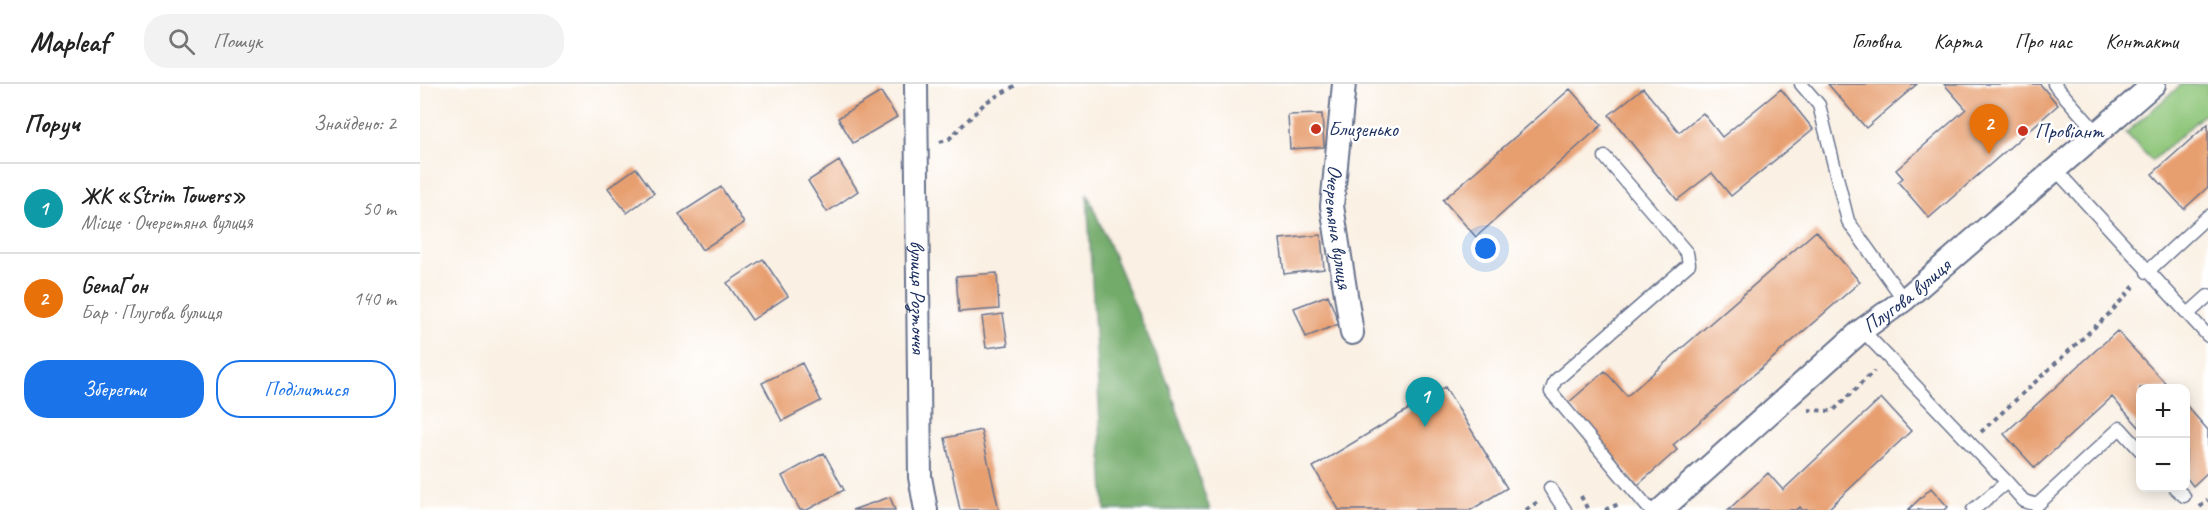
<!DOCTYPE html>
<html lang="uk">
<head>
<meta charset="utf-8">
<style>
	body { margin:0; font-family:Caveat,sans-serif; background:#f2f2f2; color:#222 }
	.controls { position:absolute; right:18px; bottom:18px; display:grid; overflow:hidden; border-radius:12px; box-shadow:0 3px 15px #0003 }
	.controls button { width:54px; height:54px; display:grid; place-items:center; padding:0; border:0; border-bottom:2px solid #e0e0e0; background:#fff; color:#222; font:30px sans-serif }
	.you { position:absolute; left:1066px; top:165px; width:21px; height:21px; margin:-15px; border:4px solid #fff; border-radius:50%; background:#1a73e8; box-shadow:0 0 0 9px #1a73e833 }
	.badge { display:grid; place-items:center; width:39px; height:39px; border-radius:50%; background:#1a73e8; color:#fff; font-size:20px; font-weight:700 }
	.pin { position:absolute; translate:-50% -50px; filter:drop-shadow(0 2px 3px #0008) }
	.pin::after { content:''; position:absolute; top:32px; width:21px; height:18px; background:inherit; clip-path:polygon(0 0,100% 0,50% 100%) }
	.list { margin:0; padding:0; list-style:none }
	h2 { display:flex; justify-content:space-between; align-items:center; height:78px; margin:0; padding:0 24px; font-size:26px }
	h2 small { font-size:20px; font-weight:400; color:#767676 }
	.list li { display:grid; grid-template-columns:39px 1fr auto; gap:18px; align-items:center; box-sizing:border-box; height:90px; padding:0 24px; border-top:2px solid #e0e0e0 }
	.list b { display:block; font-size:22px; white-space:nowrap }
	.list p { margin:0; font-size:20px; white-space:nowrap; color:#767676 }
	.list em { font-size:20px; font-style:normal; color:#767676 }
	.actions { display:flex; gap:12px; padding:18px 24px }
	.actions a { flex:1; padding:14px 0; border:2px solid #1a73e8; border-radius:24px; text-align:center; font-size:21px; color:#1a73e8 }
	.actions .main { background:#1a73e8; color:#fff }
	.icon { flex:none; width:33px; height:33px; fill:none; stroke:currentColor; stroke-width:2; stroke-linecap:round; stroke-linejoin:round }
	.map { position:relative; flex:none; width:1788px; height:426px; overflow:hidden }
	header { display:flex; align-items:center; gap:36px; box-sizing:border-box; height:84px; padding:0 30px; background:#fff; border-bottom:2px solid #e0e0e0 }
	header strong { font-size:28px }
	nav { display:flex; gap:33px; margin-inline-start:auto; font-size:21px }
	.search { width:420px; height:54px; background:#f2f2f2; display:flex; align-items:center; gap:15px; box-sizing:border-box; padding:0 21px; border-radius:24px; color:#767676; font-size:22px }
	main { display:flex }
	aside { flex:1; background:#fff }
	.map>svg:first-child { display:block }
</style>
</head>
<body>
<header>
<strong>Mapleaf</strong>
<div class="search"><svg class="icon" aria-label="search" viewBox="0 0 24 24"><circle cx="10" cy="10" r="6"/><path d="M15 15l6 6"/></svg>Пошук</div>
<nav><a>Головна</a><a>Карта</a><a>Про нас</a><a>Контакти</a></nav>
</header>
<main>
<aside>
<h2>Поруч<small>Знайдено: 2</small></h2>
<ul class="list">
<li><span class="badge" style="background:#0f9aa8">1</span><div><b>ЖК «Strim Towers»</b><p>Місце · Очеретяна вулиця</p></div><em>50 m</em></li>
<li><span class="badge" style="background:#e8710a">2</span><div><b>GenaҐон</b><p>Бар · Плугова вулиця</p></div><em>140 m</em></li>
</ul>
<div class="actions"><a class="main">Зберегти</a><a>Поділитися</a></div>
</aside>
<div class="map">
<svg width="1788" height="426" viewBox="0 0 1788 426">
	<rect width="100%" height="100%" fill="#fff"/>
	<filter id="ink" filterUnits="userSpaceOnUse"><feTurbulence type="fractalNoise" baseFrequency=".0167" numOctaves="2"/><feDisplacementMap in="SourceGraphic" scale="12" xChannelSelector="R" yChannelSelector="G"/><feConvolveMatrix kernelMatrix="1 2 1 2 8 2 1 2 1" color-interpolation-filters="sRGB"/></filter>
	<filter id="wash" filterUnits="userSpaceOnUse"><feTurbulence type="fractalNoise" baseFrequency=".008" numOctaves="4" result="noise"/><feDisplacementMap in="SourceGraphic" scale="24" xChannelSelector="R" yChannelSelector="G"/><feGaussianBlur stdDeviation="1.35" result="paint"/><feColorMatrix in="noise" values="0 0 0 0 0 0 0 0 0 0 0 0 0 0 0 0 0 1.4 0 .05"/><feComposite in="paint" operator="in"/></filter>
	<g filter="url(#wash)">
		<rect width="100%" height="100%" fill="#faf0e3"/>
		<!-- green -->
		<path fill="#8fc67a" stroke="#557a6c" stroke-width="1.5" d="M 1762,0 L 1788,0 L 1788,27 L 1732,77 L 1706,49 Z"/>
		<!-- forest -->
		<path fill="#73ab6a" stroke="#476d64" stroke-width="1.5" d="M 667,109 L 750,304 L 790,426 L 685,426 Z"/>
		<g id="blocks">
			<!-- building -->
			<path fill="#e79f6f" d="M 1408,0 L 1497,0 L 1446,44 Z
				M 1524,0 L 1620,0 L 1638,21 L 1509,134 L 1478,98 L 1483,94 L 1476,86 L 1546,25 Z
				M 1223,4 L 1259,48 L 1283,29 L 1302,53 L 1361,5 L 1393,45 L 1311,112 L 1292,89 L 1257,116 L 1189,31 Z
				M 1150,5 L 1182,41 L 1056,153 L 1023,116 Z
				M 461,8 L 477,33 L 433,59 L 418,34 Z
				M 902,30 L 904,63 L 870,65 L 868,31 Z
				M 1788,40 L 1788,103 L 1764,125 L 1732,90 Z
				M 419,77 L 438,107 L 407,128 L 388,97 Z
				M 216,84 L 234,109 L 207,129 L 188,104 Z
				M 301,103 L 324,139 L 282,166 L 259,130 Z
				M 1396,147 L 1440,198 L 1253,361 L 1257,366 L 1218,401 L 1148,319 L 1185,287 L 1207,312 Z
				M 901,151 L 904,185 L 864,190 L 860,155 Z
				M 343,175 L 368,212 L 332,236 L 307,199 Z
				M 577,189 L 579,225 L 539,228 L 536,192 Z
				M 908,211 L 919,240 L 886,253 L 874,224 Z
				M 583,230 L 588,261 L 566,264 L 562,233 Z
				M 1697,247 L 1750,304 L 1720,304 L 1720,344 L 1692,313 L 1615,384 L 1584,350 Z
				M 382,279 L 401,317 L 362,337 L 342,299 Z
				M 1025,303 L 1087,404 L 1051,426 L 919,426 L 893,383 Z
				M 1461,314 L 1491,347 L 1407,426 L 1382,426 L 1380,423 L 1376,426 L 1308,426 L 1348,389 L 1363,406 Z
				M 1766,321 L 1788,346 L 1788,388 L 1773,402 L 1766,393 Z
				M 561,346 L 579,426 L 540,426 L 525,354 Z
				M 404,369 L 424,406 L 387,426 L 380,426 L 362,392 Z
				M 1511,404 L 1528,423 L 1525,426 L 1488,426 Z
				M 470,413 L 475,426 L 432,426 Z"/>
		</g>
	</g>
	<g filter="url(#ink)">
		<use href="#blocks" fill-opacity="0" stroke="#69738d" stroke-width="1.5"/>
		<g fill="none" stroke-linecap="round" stroke-linejoin="round">
			<!-- lane casing -->
			<g stroke="#69738d" stroke-width="15">
				<path id="lane" d="M 1381,0 L 1399,21 L 1428,137 L 1484,216
					M 1634,0 L 1677,49
					M 1185,73 L 1267,169 L 1269,180 L 1135,297 L 1131,308 L 1230,426
					M 1635,85 L 1788,252
					M 1727,188 L 1788,132
					M 1768,230 L 1788,212
					M 1442,246 L 1587,398 L 1553,426
					M 1587,398 L 1604,417 L 1617,421 L 1700,344 L 1720,366
					M 1130,404 L 1145,426
					M 1755,404 L 1764,412"/>
			</g>
			<!-- street casing -->
			<g stroke="#69738d" stroke-width="26">
				<g id="street">
					<path id="s1" d="M 496,0 L 500,393 L 506,426"/>
					<path id="s2" d="M 924,0 L 912,122 L 932,249"/>
					<path id="s3" d="M 1241,426 L 1442,246 L 1484,216 L 1734,0"/>
				</g>
			</g>
			<!-- path -->
			<path stroke="#69738d" stroke-width="4" stroke-dasharray="4.5 4.5" stroke-linecap="butt" d="M 520,58 L 529,55 L 566,18 L 598,0
				M 1388,326 L 1413,327 L 1454,287
				M 1561,348 L 1690,229 L 1716,200
				M 1161,412 L 1168,426
				M 1780,423 L 1788,416
				M 1106,426 L 1119,417
				M 1185,426 L 1201,419"/>
			<!-- lane -->
			<use href="#lane" stroke="#fff" stroke-width="12"/>
			<!-- street -->
			<use href="#street" stroke="#fff" stroke-width="22"/>
		</g>
	</g>
	<!-- markers -->
	<g fill="#c8321e" stroke="#fff" stroke-width="2">
		<circle cx="896" cy="45" r="6"/>
		<circle cx="1603" cy="47" r="6"/>
	</g>
	<g text-anchor="middle" stroke-width="5" stroke-linejoin="round" paint-order="stroke">
		<!-- poi labels -->
		<g font-size="21" fill="#1b2f5e" stroke="#fff" text-anchor="start">
			<text x="908" y="52">Близенько</text>
			<text x="1615" y="54">Провіант</text>
		</g>
		<!-- street labels -->
		<g font-size="21" fill="#1b2f5e" stroke="#fff">
			<text dy="7" stroke="none"><textPath href="#s2" startOffset="144">Очеретяна вулиця</textPath></text>
			<text dy="7" stroke="none"><textPath href="#s3" startOffset="326">Плугова вулиця</textPath></text>
			<text dy="7" stroke="none"><textPath href="#s1" startOffset="213">вулиця Розточчя</textPath></text>
		</g>
	</g>
</svg>
<div class="controls">
<button>+</button>
<button>−</button>
</div>
<div class="you"></div>
<div class="pin badge" style="left:1005px;top:343px;background:#0f9aa8">1</div>
<div class="pin badge" style="left:1569px;top:70px;background:#e8710a">2</div>
</div>
</main>
</body>
</html>
